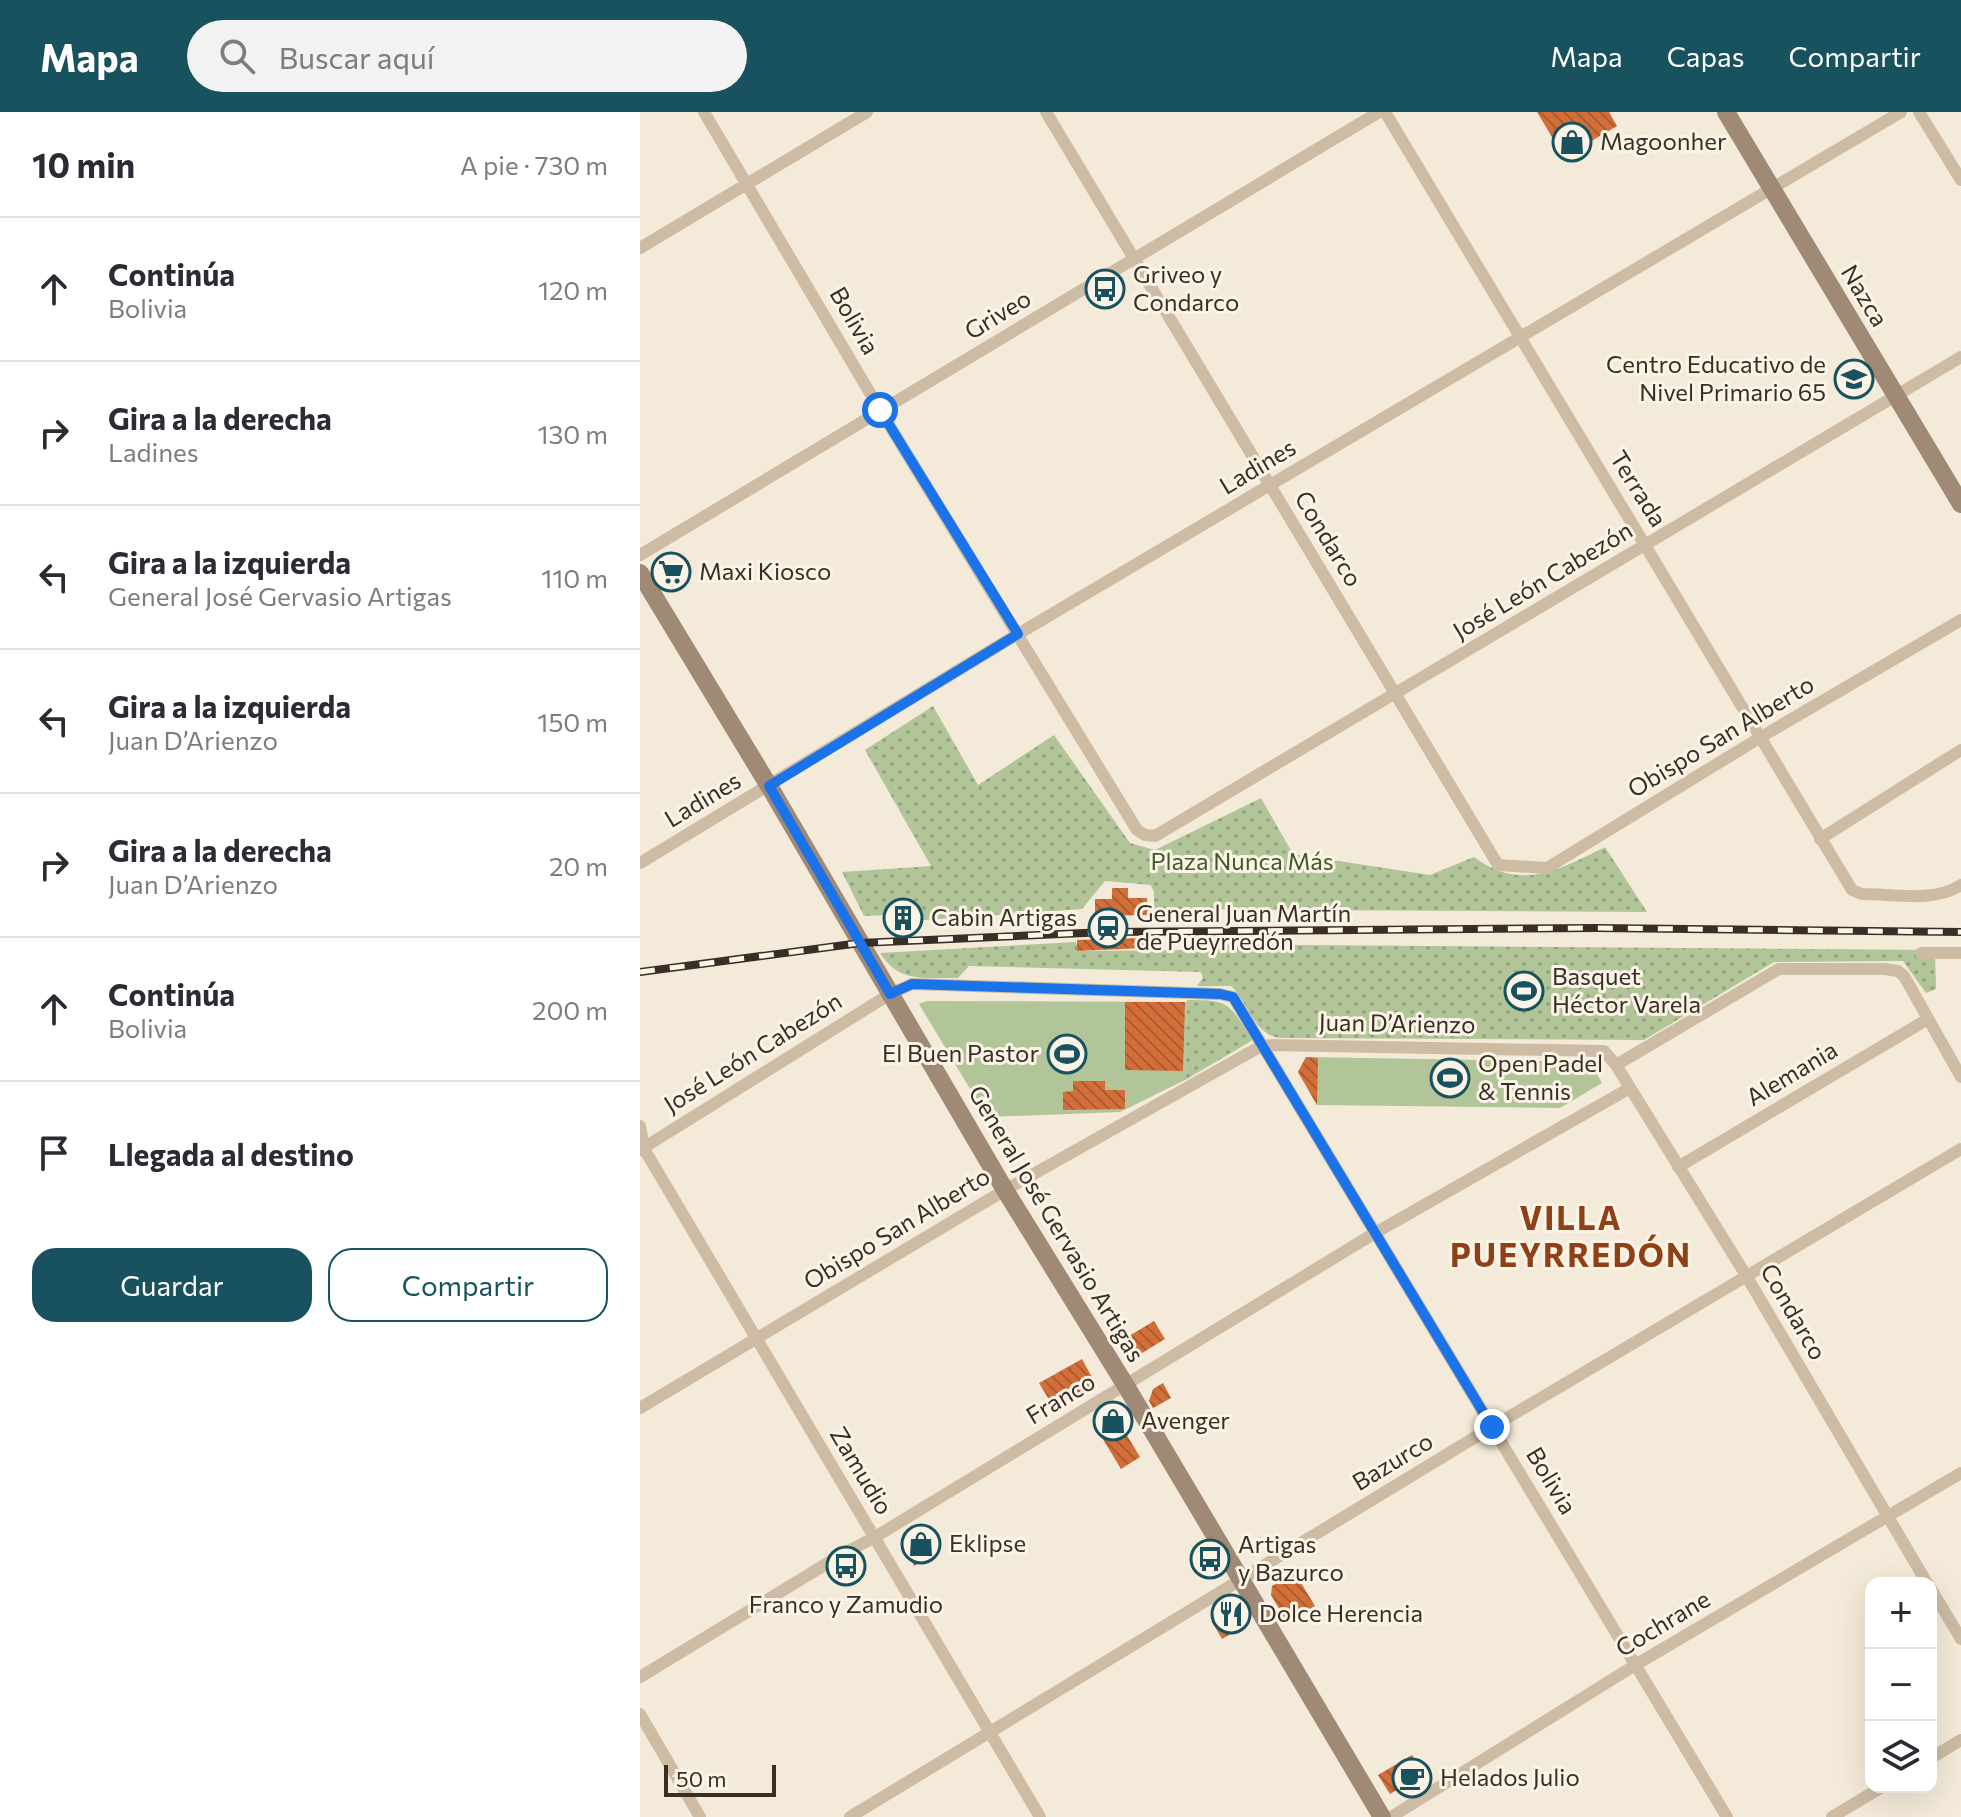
<!DOCTYPE html>
<html lang="es">
<head>
<meta charset="utf-8">
<style>
	body { margin:0; font-family:Commissioner,sans-serif; background:#f2f2f3; color:#2b2b33 }
	.controls { position:absolute; right:24px; bottom:24px; display:grid; overflow:hidden; border-radius:16px; box-shadow:0 8px 32px #0002 }
	.controls button { width:72px; height:72px; display:grid; place-items:center; padding:0; border:0; border-bottom:2px solid #e1e1e2; background:#fff; color:#2b2b33; font:40px sans-serif }
	.scale { position:absolute; left:24px; bottom:20px; width:112px; box-sizing:border-box; padding-left:8px; border:4px solid #382e26; border-top:0; font-size:22px; line-height:28px; white-space:nowrap; color:#382e26; -webkit-text-stroke:6px #fbf4e6; paint-order:stroke }
	.stop { position:absolute; width:24px; height:24px; margin:-18px; border:6px solid #1a73e8; border-radius:50%; background:#fff }
	.stop.end { background:#1a73e8; border-color:#fff; box-shadow:0 2px 8px #0008 }
	.list { margin:0; padding:0; list-style:none }
	h2 { display:flex; justify-content:space-between; align-items:center; height:104px; margin:0; padding:0 32px; font-size:34px }
	h2 small { font-size:26px; font-weight:400; color:#7c7c81 }
	.list li { display:grid; grid-template-columns:52px 1fr auto; gap:24px; align-items:center; box-sizing:border-box; height:144px; padding:0 32px; border-top:2px solid #e1e1e2 }
	.list b { display:block; font-size:30px; white-space:nowrap }
	.list p { margin:0; font-size:26px; white-space:nowrap; color:#7c7c81 }
	.list em { font-size:26px; font-style:normal; color:#7c7c81 }
	.actions { display:flex; gap:16px; padding:24px 32px }
	.actions a { flex:1; padding:18px 0; border:2px solid #18525e; border-radius:24px; text-align:center; font-size:28px; color:#18525e }
	.actions .main { background:#18525e; color:#fff }
	.icon { flex:none; width:44px; height:44px; fill:none; stroke:currentColor; stroke-width:2; stroke-linecap:round; stroke-linejoin:round }
	.map { position:relative; flex:none; width:1321px; height:1705px; overflow:hidden }
	header { display:flex; align-items:center; gap:48px; box-sizing:border-box; height:112px; padding:0 40px; background:#18525e; color:#fff }
	header strong { font-size:38px }
	nav { display:flex; gap:44px; margin-inline-start:auto; font-size:28px }
	.search { width:560px; height:72px; background:#f2f2f3; display:flex; align-items:center; gap:20px; box-sizing:border-box; padding:0 28px; border-radius:44px; color:#7c7c81; font-size:30px }
	main { display:flex }
	aside { flex:1; background:#fff }
	.map>svg:first-child { display:block }
</style>
</head>
<body>
<header>
<strong>Mapa</strong>
<div class="search"><svg class="icon" aria-label="search" viewBox="0 0 24 24"><circle cx="10" cy="10" r="6"/><path d="M15 15l6 6"/></svg>Buscar aquí</div>
<nav><a>Mapa</a><a>Capas</a><a>Compartir</a></nav>
</header>
<main>
<aside>
<h2>10 min<small>A pie · 730 m</small></h2>
<ul class="list">
<li><svg class="icon" aria-label="ahead" viewBox="0 0 24 24"><path d="M12 20V5M6 11l6-6 6 6"/></svg><div><b>Continúa</b><p>Bolivia</p></div><em>120 m</em></li>
<li><svg class="icon" aria-label="right" viewBox="0 0 24 24"><path d="M7 20v-9h11M14 6l5 5-5 5"/></svg><div><b>Gira a la derecha</b><p>Ladines</p></div><em>130 m</em></li>
<li><svg class="icon" aria-label="left" viewBox="0 0 24 24"><path d="M17 20v-9H6M10 6l-5 5 5 5"/></svg><div><b>Gira a la izquierda</b><p>General José Gervasio Artigas</p></div><em>110 m</em></li>
<li><svg class="icon" aria-label="left" viewBox="0 0 24 24"><path d="M17 20v-9H6M10 6l-5 5 5 5"/></svg><div><b>Gira a la izquierda</b><p>Juan D’Arienzo</p></div><em>150 m</em></li>
<li><svg class="icon" aria-label="right" viewBox="0 0 24 24"><path d="M7 20v-9h11M14 6l5 5-5 5"/></svg><div><b>Gira a la derecha</b><p>Juan D’Arienzo</p></div><em>20 m</em></li>
<li><svg class="icon" aria-label="ahead" viewBox="0 0 24 24"><path d="M12 20V5M6 11l6-6 6 6"/></svg><div><b>Continúa</b><p>Bolivia</p></div><em>200 m</em></li>
<li><svg class="icon" aria-label="arrive" viewBox="0 0 24 24"><path d="M6 21V4h12l-3 4 3 4H6"/></svg><div><b>Llegada al destino</b></div></li>
</ul>
<div class="actions"><a class="main">Guardar</a><a>Compartir</a></div>
</aside>
<div class="map">
<svg width="1321" height="1705" viewBox="0 0 1321 1705">
	<defs>
		<pattern id="park-dots" width="8" height="8" patternUnits="userSpaceOnUse" patternTransform="scale(2)"><rect width="8" height="8" fill="#b1c598"/><path d="M2 2h.1M6 6h.1" fill="none" stroke="#91a07c" stroke-width="1.8" stroke-linecap="round"/></pattern>
		<pattern id="building-back-hatch" width="6" height="6" patternUnits="userSpaceOnUse" patternTransform="scale(2)"><rect width="6" height="6" fill="#d26e39"/><path d="M-1 5l2 2M0 0l6 6M5-1l2 2" fill="none" stroke="#ab5b30"/></pattern>
	</defs>
	<rect width="100%" height="100%" fill="#f4ead9"/>
	<!-- grass -->
	<path fill="#b1c598" d="M 287,889 L 547,890 L 545,968 L 480,1000 L 347,1005 L 279,892 Z
		M 666,945 L 950,950 L 962,971 L 920,996 L 677,993 L 658,960 Z"/>
	<!-- park -->
	<path fill="url(#park-dots)" d="M 293,594 L 338,673 L 414,623 L 490,731 L 515,738 L 621,686 L 653,742 L 790,763 L 834,745 C 881,780 918,758 965,735 L 1007,800 L 514,797 L 514,780 L 511,773 L 465,769 L 442,797 L 272,809 L 267,802 L 224,804 L 202,760 L 291,754 L 225,638 Z
		M 436,830 L 438,839 L 544,838 L 547,832 L 1295,838 L 1296,877 L 1286,881 L 1263,849 L 1134,850 L 1004,928 L 640,926 C 614,923 608,890 591,874 L 557,874 L 563,866 L 561,860 L 329,854 L 318,866 C 286,865 259,872 240,841 Z
		M 547,888 C 592,888 588,892 613,928 L 545,968 Z"/>
	<!-- building -->
	<path fill="url(#building-back-hatch)" d="M 897,0 L 969,0 L 977,14 L 924,45 Z
		M 472,776 L 488,776 L 488,786 L 507,786 L 508,803 L 455,804 L 455,787 L 472,787 Z
		M 270,801 L 271,809 L 256,810 L 255,803 Z
		M 504,826 L 504,836 L 437,839 L 437,828 Z
		M 485,890 L 545,890 L 543,959 L 485,958 Z
		M 666,945 L 678,946 L 677,993 L 658,960 Z
		M 433,969 L 465,969 L 465,978 L 485,978 L 485,997 L 423,998 L 423,980 L 433,979 Z
		M 514,1209 L 525,1227 L 494,1246 L 488,1244 L 479,1230 Z
		M 442,1247 L 453,1267 L 451,1275 L 414,1296 L 399,1271 Z
		M 523,1271 L 531,1286 L 513,1296 L 509,1289 L 513,1277 Z
		M 474,1302 L 500,1345 L 481,1357 L 455,1314 Z
		M 287,1415 L 300,1438 L 274,1454 L 266,1437 L 266,1427 Z
		M 655,1461 L 675,1494 L 647,1510 L 631,1483 L 632,1474 Z
		M 592,1498 L 603,1515 L 582,1527 L 572,1510 Z
		M 772,1643 L 784,1662 L 750,1682 L 738,1663 Z"/>
	<g fill="none" stroke-linecap="round" stroke-linejoin="round">
		<!-- street -->
		<path stroke="#cdbba4" stroke-width="12" d="M 64,0 L 240,298 L 497,718 L 505,723 L 515,724 L 1321,245
			M 406,0 L 858,753 L 907,756 L 1121,625 L 1321,508
			M 745,0 L 1212,778 L 1222,782 C 1253,782 1294,791 1321,773
			M 1279,0 L 1321,68
			M 0,136 L 227,0
			M 0,443 L 739,0
			M 1180,727 L 1321,638
			M 0,751 L 378,522 L 1261,0
			M 1281,841 L 1321,841
			M 623,933 L 964,939 L 976,953 L 1107,1165 L 1287,1471
			M 976,953 L 1139,857 L 1245,857 L 1258,859 L 1264,864 L 1321,965
			M 0,1014 L 4,1035
			M 0,1030 L 400,1705
			M 0,1038 L 250,882 L 272,872 L 580,882 L 593,885 L 1087,1705
			M 1038,1055 L 1288,907
			M 0,1296 L 365,1078 L 623,933
			M 1291,1477 L 1321,1527
			M 0,1565 L 201,1443 L 235,1425 L 735,1121 L 990,976
			M 0,1602 L 60,1705
			M 1291,1646 L 1321,1628
			M 210,1705 L 852,1315 L 1321,1037
			M 751,1705 L 997,1552 L 1321,1361
			M 1192,1705 L 1242,1675"/>
		<!-- secondary -->
		<path stroke="#a18a75" stroke-width="18" d="M 1086,0 L 1321,392
			M 0,461 L 129,674 L 365,1078 L 486,1274 L 742,1705"/>
		<!-- rail casing -->
		<g stroke="#382e26" stroke-width="8">
			<path id="rail" d="M 0,860 L 220,831 L 467,820 L 956,816 L 1321,820"/>
		</g>
		<!-- rail -->
		<use href="#rail" stroke="#fbf4e6" stroke-width="5" stroke-dasharray="15" stroke-linecap="butt"/>
	</g>
	<g fill="none" stroke-linecap="round" stroke-linejoin="round">
		<!-- route -->
		<path stroke="#1a73e8" stroke-width="10" d="M 240,298 L 378,522 L 129,674 L 250,882 L 272,872 L 580,882 L 593,885 L 852,1315"/>
	</g>
	<!-- icons -->
	<defs>
		<g id="shop-ring" transform="scale(2)"><circle r="9.5" fill="#fbf4e6" stroke="#18525e" stroke-width="1.5"/><path d="M-5-2.5h2.3a2.7 3.5 0 0 1 5.4 0H5L5.5 6h-11ZM-1.5-2.5h3a1.5 2.3 0 0 0-3 0Z" fill="#18525e"/></g>
		<g id="bus-ring" transform="scale(2)"><circle r="9.5" fill="#fbf4e6" stroke="#18525e" stroke-width="1.5"/><path d="M-5-6H5V4H4V6H2V4H-2V6H-4V4H-5ZM-3.5-4V0h7V-4ZM-3.5 1.2v1.5H-2V1.2ZM2 1.2v1.5H3.5V1.2Z" fill="#18525e"/></g>
		<g id="school-ring" transform="scale(2)"><circle r="9.5" fill="#fbf4e6" stroke="#18525e" stroke-width="1.5"/><path d="M0-5L7-2L0 1L-7-2ZM-4 1L0 2.5L4 1V4Q0 6-4 4Z" fill="#18525e"/></g>
		<g id="supermarket-ring" transform="scale(2)"><circle r="9.5" fill="#fbf4e6" stroke="#18525e" stroke-width="1.5"/><path d="M-6-5.5h2.5l.6 2H6L4.5 2H-2.5L-4.4-4H-6ZM-1.5 3.2a1.3 1.3 0 1 0 .1 0ZM3 3.2a1.3 1.3 0 1 0 .1 0Z" fill="#18525e"/></g>
		<g id="building-ring" transform="scale(2)"><circle r="9.5" fill="#fbf4e6" stroke="#18525e" stroke-width="1.5"/><path d="M-4-6H4V6H1V3H-1V6H-4ZM-2.5-4.3h1.7v1.8h-1.7ZM.8-4.3h1.7v1.8H.8ZM-2.5-1h1.7V.8h-1.7ZM.8-1h1.7V.8H.8Z" fill="#18525e"/></g>
		<g id="station-ring" transform="scale(2)"><circle r="9.5" fill="#fbf4e6" stroke="#18525e" stroke-width="1.5"/><path d="M-3-6H3Q5-6 5-4V2Q5 4 3 4L4.5 6H3L1.5 4h-3L-3 6H-4.5L-3 4Q-5 4-5 2V-4Q-5-6-3-6ZM-3.5-4v3h7v-3ZM-3.5 1v1.5H-2V1ZM2 1v1.5H3.5V1Z" fill="#18525e"/></g>
		<g id="stadium-ring" transform="scale(2)"><circle r="9.5" fill="#fbf4e6" stroke="#18525e" stroke-width="1.5"/><path d="M0-5a6.5 5 0 1 0 0 10a6.5 5 0 1 0 0-10ZM-3.5-1.8h7v3.6h-7Z" fill="#18525e"/></g>
		<g id="restaurant-ring" transform="scale(2)"><circle r="9.5" fill="#fbf4e6" stroke="#18525e" stroke-width="1.5"/><path d="M-5-6h1v4h1v-4h1v4h1v-4h1v5L-1.5 .5V6h-2V.5L-5-1ZM5-6V6H3V1.5H1.5Q1.5-4 5-6Z" fill="#18525e"/></g>
		<g id="cafe-ring" transform="scale(2)"><circle r="9.5" fill="#fbf4e6" stroke="#18525e" stroke-width="1.5"/><path d="M-5.5-4.5H6V0H3Q3 3.5 0 3.5H-2.5Q-5.5 3.5-5.5 0ZM3-3.2v2h1.7v-2ZM-6 4.5H4V6H-6Z" fill="#18525e"/></g>
	</defs>
	<g fill-rule="evenodd">
		<use href="#shop-ring" x="932" y="30"/>
		<use href="#bus-ring" x="465" y="177"/>
		<use href="#school-ring" x="1214" y="267"/>
		<use href="#supermarket-ring" x="31" y="460"/>
		<use href="#building-ring" x="263" y="806"/>
		<use href="#station-ring" x="468" y="816"/>
		<use href="#stadium-ring" x="884" y="879"/>
		<use href="#stadium-ring" x="427" y="942"/>
		<use href="#stadium-ring" x="810" y="966"/>
		<use href="#shop-ring" x="473" y="1309"/>
		<use href="#shop-ring" x="281" y="1432"/>
		<use href="#bus-ring" x="570" y="1447"/>
		<use href="#bus-ring" x="206" y="1454"/>
		<use href="#restaurant-ring" x="591" y="1502"/>
		<use href="#cafe-ring" x="772" y="1666"/>
	</g>
	<g text-anchor="middle" stroke-width="6" stroke-linejoin="round" paint-order="stroke">
		<!-- poi labels -->
		<g font-size="24" fill="#382e26" stroke="#fbf4e6" text-anchor="start">
			<text x="960" y="38">Magoonher</text>
			<text x="493" y="171">Griveo y<tspan x="493" dy="28">Condarco</tspan></text>
			<text x="1186" y="261" text-anchor="end">Centro Educativo de<tspan x="1186" dy="28">Nivel Primario 65</tspan></text>
			<text x="59" y="468">Maxi Kiosco</text>
			<text x="496" y="810">General Juan Martín<tspan x="496" dy="28">de Pueyrredón</tspan></text>
			<text x="291" y="814">Cabin Artigas</text>
			<text x="912" y="873">Basquet<tspan x="912" dy="28">Héctor Varela</tspan></text>
			<text x="399" y="950" text-anchor="end">El Buen Pastor</text>
			<text x="838" y="960">Open Padel<tspan x="838" dy="28">&amp; Tennis</tspan></text>
			<text x="501" y="1317">Avenger</text>
			<text x="309" y="1440">Eklipse</text>
			<text x="598" y="1441">Artigas<tspan x="598" dy="28">y Bazurco</tspan></text>
			<text x="206" y="1501" text-anchor="middle">Franco y Zamudio</text>
			<text x="619" y="1510">Dolce Herencia</text>
			<text x="800" y="1674">Helados Julio</text>
		</g>
		<!-- street labels -->
		<g font-size="24" fill="#382e26" stroke="#fbf4e6">
			<text transform="translate(1224 184) rotate(59)" y="8">Nazca</text>
			<text transform="translate(358 203) rotate(-31)" y="8">Griveo</text>
			<text transform="translate(214 209) rotate(60)" y="8">Bolivia</text>
			<text transform="translate(618 355) rotate(-31)" y="8">Ladines</text>
			<text transform="translate(998 377) rotate(58)" y="8">Terrada</text>
			<text transform="translate(688 427) rotate(59)" y="8">Condarco</text>
			<text transform="translate(903 469) rotate(-31)" y="8">José León Cabezón</text>
			<text transform="translate(1081 625) rotate(-31)" y="8">Obispo San Alberto</text>
			<text transform="translate(63 688) rotate(-31)" y="8">Ladines</text>
			<text transform="translate(757 912) rotate(1)" y="8">Juan D’Arienzo</text>
			<text transform="translate(113 941) rotate(-32)" y="8">José León Cabezón</text>
			<text transform="translate(1152 962) rotate(-31)" y="8">Alemania</text>
			<text transform="translate(416 1112) rotate(59)" y="8">General José Gervasio Artigas</text>
			<text transform="translate(257 1117) rotate(-31)" y="8">Obispo San Alberto</text>
			<text transform="translate(1153 1200) rotate(60)" y="8">Condarco</text>
			<text transform="translate(421 1287) rotate(-31)" y="8">Franco</text>
			<text transform="translate(753 1350) rotate(-31)" y="8">Bazurco</text>
			<text transform="translate(221 1359) rotate(59)" y="8">Zamudio</text>
			<text transform="translate(911 1369) rotate(59)" y="8">Bolivia</text>
			<text transform="translate(1023 1512) rotate(-31)" y="8">Cochrane</text>
		</g>
		<!-- park labels -->
		<g font-size="24" fill="#425928" stroke="#fbf4e6">
			<text x="602" y="758">Plaza Nunca Más</text>
		</g>
		<!-- district labels -->
		<g font-size="32" font-weight="bold" letter-spacing="2" fill="#8f4017" stroke="#fbf4e6">
			<text x="931" y="1118">VILLA<tspan x="931" dy="37">PUEYRREDÓN</tspan></text>
		</g>
	</g>
</svg>
<div class="controls">
<button>+</button>
<button>−</button>
<button><svg class="icon" aria-label="layers" viewBox="0 0 24 24"><path d="M12 4l9 5-9 5-9-5zM3 14l9 5 9-5"/></svg></button>
</div>
<div class="scale">50 m</div>
<div class="stop" style="left:240px;top:298px"></div>
<div class="stop end" style="left:852px;top:1315px"></div>
</div>
</main>
</body>
</html>
